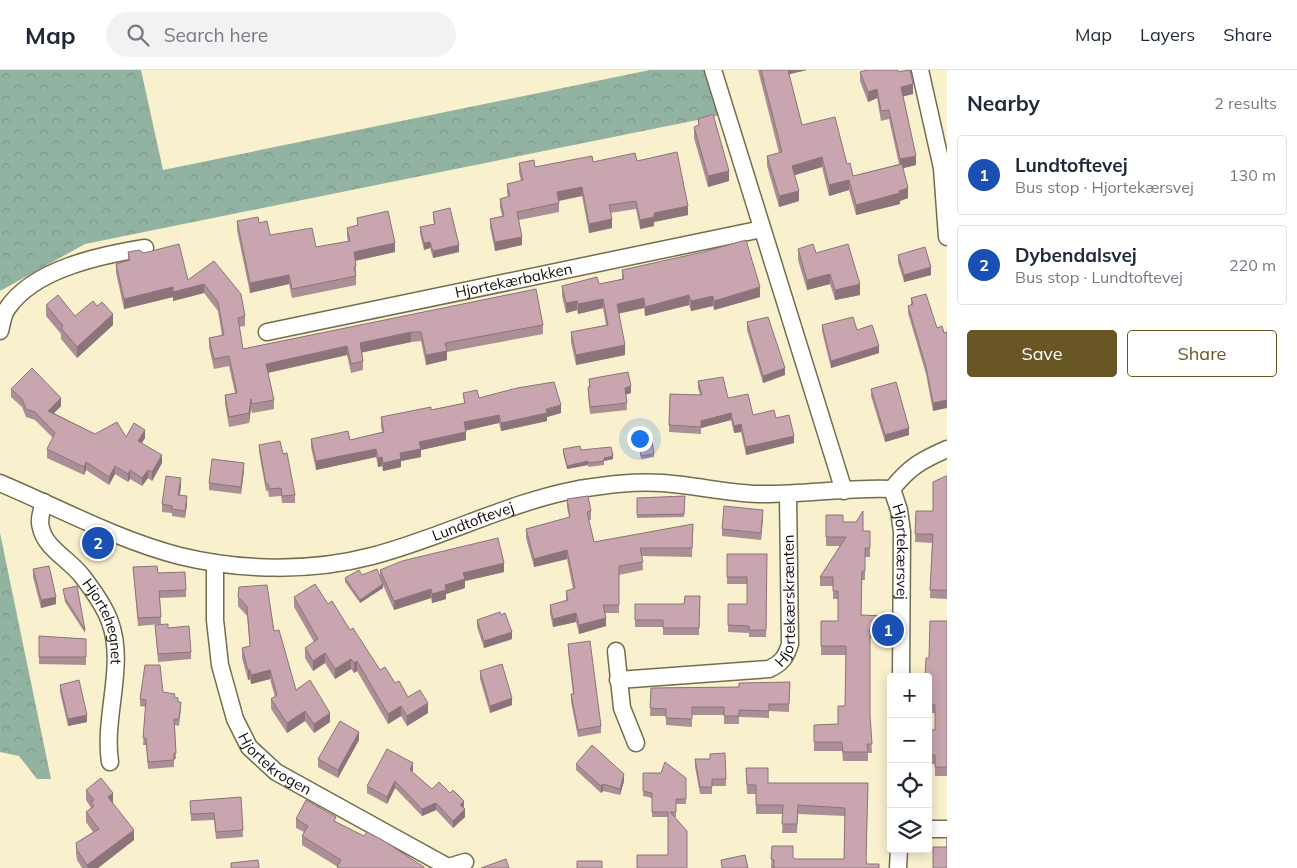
<!DOCTYPE html>
<html lang="en">
<head>
<meta charset="utf-8">
<style>
	body { margin:0; font-family:Mulish,sans-serif; background:#f2f2f3; color:#1f2937 }
	.controls { position:absolute; right:15px; bottom:15px; display:grid; overflow:hidden; border-radius:5px; box-shadow:0 2px 12px #0003 }
	.controls button { width:45px; height:45px; display:grid; place-items:center; padding:0; border:0; border-bottom:1px solid #e0e1e3; background:#fff; color:#1f2937; font:25px sans-serif }
	.you { position:absolute; left:639px; top:368px; width:18px; height:18px; margin:-12px; border:4px solid #fff; border-radius:50%; background:#1a73e8; box-shadow:0 0 0 8px #1a73e833 }
	.badge { display:grid; place-items:center; width:32px; height:32px; border-radius:50%; background:#685624; color:#fff; font-size:16px; font-weight:700 }
	.pin { position:absolute; translate:-50% -50%; border:2px solid #fff; box-shadow:0 1px 5px #0006 }
	.list { margin:0; padding:0; list-style:none }
	h2 { display:flex; justify-content:space-between; align-items:center; height:65px; margin:0; padding:0 20px; font-size:21px }
	h2 small { font-size:16px; font-weight:400; color:#747a83 }
	.list li { display:grid; grid-template-columns:32px 1fr auto; gap:15px; align-items:center; box-sizing:border-box; height:80px; margin:0 10px 10px; padding:0 10px; border:1px solid #e0e1e3; border-radius:5px }
	.list b { display:block; font-size:19px; white-space:nowrap }
	.list p { margin:0; font-size:16px; white-space:nowrap; color:#747a83 }
	.list em { font-size:16px; font-style:normal; color:#747a83 }
	.actions { display:flex; gap:10px; padding:15px 20px }
	.actions a { flex:1; padding:11px 0; border:1px solid #685624; border-radius:5px; text-align:center; font-size:18px; color:#685624 }
	.actions .main { background:#685624; color:#fff }
	.icon { flex:none; width:28px; height:28px; fill:none; stroke:currentColor; stroke-width:2; stroke-linecap:round; stroke-linejoin:round }
	.map { position:relative; flex:none; width:947px; height:798px; overflow:hidden }
	header { display:flex; align-items:center; gap:30px; box-sizing:border-box; height:70px; padding:0 25px; background:#fff; border-bottom:1px solid #e0e1e3 }
	header strong { font-size:24px }
	nav { display:flex; gap:28px; margin-inline-start:auto; font-size:18px }
	.search { width:350px; height:45px; background:#f2f2f3; display:flex; align-items:center; gap:12px; box-sizing:border-box; padding:0 18px; border-radius:28px; color:#747a83; font-size:19px }
	main { display:flex }
	aside { flex:1; background:#fff }
	.map>svg:first-child { display:block }
</style>
</head>
<body>
<header>
<strong>Map</strong>
<div class="search"><svg class="icon" aria-label="search" viewBox="0 0 24 24"><circle cx="10" cy="10" r="6"/><path d="M15 15l6 6"/></svg>Search here</div>
<nav><a>Map</a><a>Layers</a><a>Share</a></nav>
</header>
<main>
<div class="map">
<svg width="947" height="798" viewBox="0 0 947 798">
	<defs>
		<pattern id="forest-crowns" width="20" height="18" patternUnits="userSpaceOnUse" patternTransform="scale(1.25)"><rect width="20" height="18" fill="#92b3a2"/><path d="M2 6a3 3 0 1 1 6 0M12 15a3 3 0 1 1 6 0" fill="none" stroke="#7d998a"/></pattern>
	</defs>
	<rect width="100%" height="100%" fill="#f9f0cd"/>
	<!-- forest -->
	<path fill="url(#forest-crowns)" d="M 0,0 L 141,0 L 163,100 L 650,0 L 705,0 L 722,45 L 85,174 L 0,221 Z
		M 0,463 L 51,709 L 37,709 L 19,686 L 0,682 Z"/>
	<g fill="none" stroke-linecap="round" stroke-linejoin="round">
		<!-- street casing -->
		<g stroke="#746c4c" stroke-width="19">
			<g id="street">
				<path d="M 713,0 L 844,421"/>
				<path d="M 920,0 L 942,98 L 947,167"/>
				<path d="M 0,261 C 2,254 3,244 7,239 C 33,199 101,185 145,178"/>
				<path id="s1" d="M 267,262 L 762,159"/>
				<path id="s2" d="M 0,413 C 59,438 118,470 180,486 C 241,501 312,502 372,486 C 442,468 508,432 579,419 C 606,415 634,411 662,413 C 694,415 726,423 758,424 C 803,425 847,417 892,419"/>
				<path id="s3" d="M 892,419 L 899,440 L 902,462 L 901,607"/>
				<path d="M 892,419 C 909,397 922,390 947,379"/>
				<path id="s4" d="M 44,432 C 42,441 38,449 41,458 C 45,478 70,490 82,506 C 92,519 105,537 110,552 C 126,596 103,646 110,692"/>
				<path id="s5" d="M 215,493 L 215,550 L 220,595 L 235,649 L 249,677 L 276,702 L 448,797 L 465,792"/>
				<path d="M 616,581 L 622,638 L 636,673"/>
				<path id="s6" d="M 618,610 L 769,599 C 782,593 786,587 790,574 L 788,425"/>
				<path d="M 928,759 L 947,759"/>
				<path d="M 898,798 L 899,779"/>
			</g>
		</g>
		<!-- street -->
		<use href="#street" stroke="#fff" stroke-width="16"/>
	</g>
	<!-- wall -->
	<path fill="#ac8e96" d="M 758,0 L 807,0 L 789,4 L 802,55 L 847,94 L 853,106 L 899,94 L 889,49 L 881,51 L 877,28 L 868,32 L 860,11 L 860,2 L 898,2 L 913,24 L 903,26 L 916,95 L 903,98 L 908,128 L 900,131 L 900,134 L 856,145 L 849,120 L 829,126 L 822,97 L 794,105 L 799,131 L 779,137 L 767,96 L 767,86 L 779,83 Z
		M 698,49 L 729,111 L 708,117 L 694,68 L 694,57 L 698,56 Z
		M 637,91 L 688,145 L 654,152 L 654,156 L 640,159 L 636,139 L 610,143 L 612,158 L 589,163 L 582,126 L 559,131 L 559,142 L 519,150 L 522,175 L 495,181 L 490,157 L 490,149 L 502,146 L 500,137 L 500,129 L 508,127 L 507,123 L 507,114 L 521,111 L 519,102 L 519,93 L 535,97 L 593,92 Z
		M 433,142 L 459,182 L 433,188 L 430,178 L 424,180 L 420,164 L 420,157 L 434,154 L 433,149 Z
		M 357,148 L 395,182 L 355,191 L 356,196 L 356,215 L 292,228 L 289,214 L 250,223 L 237,160 L 237,151 L 259,153 L 270,165 L 316,177 L 348,171 L 347,167 L 347,158 L 357,155 Z
		M 798,179 L 816,183 L 860,225 L 835,230 L 830,214 L 807,220 L 798,190 Z
		M 128,182 L 188,210 L 214,191 L 245,246 L 245,256 L 239,257 L 243,279 L 536,219 L 543,255 L 543,264 L 447,282 L 447,290 L 426,295 L 421,271 L 411,272 L 362,282 L 363,291 L 363,300 L 351,303 L 347,285 L 268,303 L 274,330 L 274,339 L 252,343 L 251,338 L 249,353 L 229,357 L 225,334 L 225,325 L 235,323 L 229,296 L 214,299 L 209,277 L 209,268 L 222,266 L 218,241 L 204,223 L 173,231 L 173,227 L 124,239 L 116,203 L 116,194 L 128,190 Z
		M 898,185 L 931,205 L 904,212 L 898,192 Z
		M 622,200 L 760,227 L 714,240 L 713,236 L 691,241 L 689,235 L 645,246 L 644,238 L 619,243 L 625,285 L 576,295 L 571,272 L 571,262 L 606,255 L 603,238 L 578,244 L 577,240 L 566,243 L 562,226 L 562,216 L 599,214 L 622,209 Z
		M 911,228 L 937,258 L 933,341 L 926,304 L 908,243 L 908,236 L 911,235 Z
		M 46,235 L 75,246 L 97,236 L 113,255 L 77,288 L 61,269 L 61,264 L 46,246 Z
		M 747,252 L 785,305 L 763,313 L 747,260 Z
		M 822,255 L 857,260 L 879,283 L 831,298 L 822,261 Z
		M 589,309 L 631,323 L 626,324 L 627,340 L 590,344 L 588,324 L 588,317 L 589,317 Z
		M 698,311 L 728,328 L 753,345 L 776,348 L 794,373 L 746,385 L 741,362 L 734,363 L 731,350 L 701,358 L 701,364 L 669,362 L 670,324 L 700,325 L 698,318 Z
		M 11,319 L 61,336 L 54,343 L 95,364 L 126,367 L 145,368 L 142,373 L 162,393 L 152,411 L 148,408 L 142,416 L 130,409 L 128,412 L 115,404 L 109,415 L 86,400 L 84,405 L 47,388 L 47,379 L 53,368 L 35,350 L 26,347 L 22,337 L 11,327 Z
		M 871,319 L 909,365 L 885,372 L 871,326 Z
		M 463,323 L 479,328 L 561,343 L 547,347 L 547,351 L 501,361 L 499,353 L 466,360 L 466,370 L 421,380 L 421,387 L 401,391 L 401,397 L 383,401 L 382,396 L 378,397 L 376,387 L 316,400 L 311,377 L 311,369 L 350,370 L 382,362 L 381,356 L 381,347 L 431,340 L 464,333 Z
		M 638,365 L 654,384 L 654,387 L 641,389 Z
		M 259,375 L 283,384 L 295,425 L 295,433 L 282,433 L 281,426 L 269,427 L 268,421 L 266,421 L 259,382 Z
		M 563,379 L 581,380 L 613,389 L 604,391 L 604,395 L 588,397 L 588,395 L 567,399 L 563,383 Z
		M 244,400 L 241,424 L 209,420 L 209,413 Z
		M 947,406 L 947,529 L 930,528 L 932,473 L 915,472 L 916,441 L 933,441 Z
		M 181,416 L 180,425 L 187,434 L 185,448 L 172,446 L 172,443 L 162,442 L 162,434 Z
		M 685,426 L 684,447 L 637,448 L 637,428 Z
		M 567,429 L 591,441 L 591,450 L 589,450 L 594,472 L 693,454 L 692,487 L 642,486 L 643,500 L 619,505 L 619,543 L 605,543 L 606,556 L 579,564 L 576,552 L 553,557 L 550,544 L 550,535 L 566,531 L 566,521 L 573,519 L 567,489 L 534,497 L 526,468 L 526,459 L 569,447 L 567,437 Z
		M 826,445 L 863,461 L 870,461 L 870,487 L 865,487 L 865,510 L 862,510 L 861,545 L 884,546 L 884,568 L 870,568 L 870,646 L 872,683 L 868,683 L 868,691 L 843,691 L 842,681 L 814,681 L 814,655 L 838,654 L 845,636 L 846,585 L 821,585 L 821,551 L 838,551 L 838,529 L 833,529 L 833,516 L 820,516 L 820,507 L 840,476 L 826,476 Z
		M 763,447 L 761,470 L 722,466 L 722,459 Z
		M 727,484 L 767,484 L 766,567 L 749,567 L 749,563 L 728,562 L 728,534 L 747,534 L 747,514 L 727,514 Z
		M 133,497 L 158,503 L 186,520 L 186,527 L 160,528 L 161,554 L 138,556 Z
		M 33,499 L 56,534 L 41,538 L 33,507 Z
		M 380,500 L 504,502 L 465,511 L 465,518 L 446,524 L 446,529 L 432,533 L 431,528 L 394,540 L 383,515 L 383,518 L 360,533 L 345,512 L 345,508 L 362,505 L 380,507 Z
		M 63,519 L 85,560 L 85,563 L 65,532 Z
		M 700,526 L 699,565 L 663,565 L 663,557 L 635,557 L 635,534 L 684,534 Z
		M 238,527 L 274,561 L 296,620 L 330,652 L 314,663 L 305,651 L 287,663 L 271,639 L 271,629 L 275,627 L 270,609 L 251,614 L 250,609 L 248,610 L 242,588 L 242,578 L 250,576 L 247,546 L 238,536 Z
		M 294,527 L 328,534 L 350,560 L 380,600 L 395,613 L 408,627 L 428,643 L 407,656 L 401,646 L 388,654 L 357,601 L 354,603 L 351,599 L 335,609 L 325,593 L 313,601 L 305,588 L 305,578 L 314,572 L 294,537 Z
		M 501,545 L 512,569 L 484,578 L 477,557 L 477,550 Z
		M 947,551 L 947,706 L 935,706 L 935,694 L 930,694 L 930,660 L 935,660 L 935,643 L 928,643 L 928,607 L 929,588 Z
		M 155,555 L 168,558 L 191,582 L 191,589 L 158,592 Z
		M 39,566 L 86,569 L 86,595 L 39,594 Z
		M 568,574 L 601,656 L 601,663 L 578,667 L 571,632 L 571,624 L 573,624 L 568,581 Z
		M 480,601 L 512,635 L 490,643 L 480,609 Z
		M 790,612 L 789,642 L 769,641 L 769,648 L 739,647 L 739,654 L 724,654 L 724,645 L 692,645 L 692,657 L 666,655 L 666,646 L 650,646 L 651,618 L 739,617 Z
		M 60,615 L 87,652 L 68,656 L 60,622 Z
		M 163,622 L 175,628 L 178,632 L 181,639 L 179,656 L 175,655 L 176,689 L 174,689 L 174,697 L 148,699 L 146,675 L 143,675 L 146,637 L 140,636 L 140,629 Z
		M 359,670 L 338,708 L 318,697 L 318,689 Z
		M 695,689 L 710,689 L 726,709 L 726,716 L 712,716 L 712,724 L 700,724 L 695,697 Z
		M 576,694 L 624,711 L 620,725 L 603,721 L 601,723 L 576,700 Z
		M 746,698 L 768,713 L 868,713 L 866,790 L 867,794 L 879,798 L 771,798 L 772,776 L 795,789 L 844,789 L 845,746 L 798,744 L 797,763 L 782,763 L 783,744 L 756,744 L 756,724 L 747,724 Z
		M 413,700 L 412,702 L 432,719 L 464,738 L 465,747 L 453,758 L 436,740 L 422,746 L 395,718 L 387,734 L 367,723 L 367,716 Z
		M 643,703 L 686,708 L 686,734 L 676,734 L 676,747 L 652,747 L 652,728 L 643,726 Z
		M 86,720 L 113,733 L 134,770 L 98,798 L 82,798 L 77,790 L 76,783 L 76,773 L 93,762 L 86,752 L 86,742 L 91,738 L 86,730 Z
		M 241,727 L 243,767 L 216,769 L 214,750 L 191,751 L 190,731 Z
		M 296,749 L 336,752 L 424,798 L 337,798 L 338,797 L 302,775 L 302,766 L 304,762 L 296,758 Z"/>
	<!-- shaded-wall -->
	<path fill="#8c747a" d="M 786,0 L 807,0 L 786,5 Z
		M 913,14 L 913,24 L 901,27 L 901,17 Z
		M 877,19 L 877,28 L 868,32 L 868,22 Z
		M 916,86 L 916,95 L 900,99 L 900,89 Z
		M 822,87 L 822,97 L 792,106 L 792,96 Z
		M 729,101 L 729,111 L 708,117 L 708,106 Z
		M 849,110 L 849,120 L 829,126 L 829,115 Z
		M 582,117 L 582,126 L 557,131 L 557,122 Z
		M 908,118 L 908,128 L 900,131 L 900,134 L 856,145 L 856,135 Z
		M 799,121 L 799,131 L 779,137 L 779,126 Z
		M 688,136 L 688,145 L 654,152 L 654,156 L 640,159 L 640,150 L 654,143 Z
		M 612,149 L 612,158 L 589,163 L 589,154 Z
		M 522,167 L 522,175 L 495,181 L 495,172 Z
		M 430,172 L 430,178 L 424,180 L 424,173 Z
		M 395,173 L 395,182 L 354,191 L 354,182 Z
		M 459,175 L 459,182 L 433,188 L 433,181 Z
		M 931,197 L 931,205 L 904,212 L 904,205 Z
		M 830,204 L 830,214 L 807,220 L 807,210 Z
		M 289,205 L 289,214 L 250,223 L 250,213 Z
		M 204,214 L 204,223 L 173,231 L 173,222 Z
		M 860,214 L 860,225 L 835,230 L 835,220 Z
		M 173,217 L 173,227 L 124,239 L 124,229 Z
		M 760,217 L 760,227 L 714,240 L 714,231 Z
		M 689,225 L 689,235 L 645,246 L 645,237 Z
		M 713,226 L 713,236 L 691,241 L 691,231 Z
		M 644,228 L 644,238 L 617,244 L 617,234 Z
		M 603,229 L 603,238 L 578,244 L 578,234 Z
		M 577,231 L 577,240 L 566,243 L 566,233 Z
		M 113,244 L 113,255 L 77,288 L 77,277 Z
		M 411,262 L 411,272 L 360,283 L 360,273 Z
		M 625,275 L 625,285 L 576,295 L 576,285 Z
		M 347,276 L 347,285 L 266,303 L 266,294 Z
		M 879,276 L 879,283 L 831,298 L 831,291 Z
		M 447,281 L 447,290 L 426,295 L 426,285 Z
		M 785,298 L 785,305 L 763,313 L 763,306 Z
		M 631,316 L 631,323 L 625,325 L 625,318 Z
		M 61,328 L 61,336 L 48,349 L 48,341 Z
		M 251,329 L 251,338 L 249,353 L 249,343 Z
		M 947,330 L 947,338 L 933,341 L 933,333 Z
		M 561,335 L 561,343 L 547,347 L 547,351 L 501,361 L 501,353 Z
		M 731,343 L 731,350 L 701,358 L 701,364 L 701,351 Z
		M 499,345 L 499,353 L 464,361 L 464,352 Z
		M 741,354 L 741,362 L 734,363 L 734,356 Z
		M 909,358 L 909,365 L 885,372 L 885,365 Z
		M 145,360 L 145,368 L 138,379 L 138,371 Z
		M 466,362 L 466,370 L 421,380 L 421,387 L 401,391 L 401,397 L 383,401 L 383,393 L 419,372 Z
		M 794,366 L 794,373 L 746,385 L 746,377 Z
		M 376,379 L 376,387 L 316,400 L 316,391 Z
		M 162,385 L 162,393 L 152,411 L 152,402 Z
		M 613,386 L 613,389 L 604,391 L 604,388 Z
		M 382,387 L 382,396 L 378,397 L 378,388 Z
		M 588,391 L 588,395 L 567,399 L 567,396 Z
		M 86,392 L 86,400 L 84,405 L 84,397 Z
		M 244,393 L 244,400 L 241,424 L 241,417 Z
		M 115,396 L 115,404 L 109,415 L 109,407 Z
		M 130,400 L 130,409 L 128,412 L 128,404 Z
		M 148,400 L 148,408 L 142,416 L 142,408 Z
		M 181,408 L 181,416 L 178,432 L 178,425 Z
		M 187,426 L 187,434 L 185,448 L 185,441 Z
		M 763,440 L 763,447 L 761,470 L 761,463 Z
		M 567,480 L 567,489 L 534,497 L 534,489 Z
		M 504,493 L 504,502 L 465,511 L 465,518 L 446,524 L 446,529 L 432,533 L 432,524 L 463,503 Z
		M 383,514 L 383,518 L 360,533 L 360,530 Z
		M 431,519 L 431,528 L 394,540 L 394,531 Z
		M 56,527 L 56,534 L 41,538 L 41,530 Z
		M 576,543 L 576,552 L 553,557 L 553,549 Z
		M 606,548 L 606,556 L 579,564 L 579,555 Z
		M 512,562 L 512,569 L 484,578 L 484,571 Z
		M 325,583 L 325,593 L 313,601 L 313,591 Z
		M 351,589 L 351,599 L 335,609 L 335,599 Z
		M 357,591 L 357,601 L 354,603 L 354,593 Z
		M 248,600 L 250,600 L 250,609 L 248,610 Z
		M 270,600 L 270,609 L 251,614 L 251,605 Z
		M 512,628 L 512,635 L 490,643 L 490,636 Z
		M 428,633 L 428,643 L 407,656 L 407,646 Z
		M 401,636 L 401,646 L 388,654 L 388,644 Z
		M 305,641 L 305,651 L 287,663 L 287,653 Z
		M 330,643 L 330,652 L 314,663 L 314,654 Z
		M 87,645 L 87,652 L 68,656 L 68,649 Z
		M 359,662 L 359,670 L 338,708 L 338,700 Z
		M 413,693 L 413,700 L 410,707 L 410,700 Z
		M 624,704 L 624,711 L 620,725 L 620,719 Z
		M 395,711 L 395,718 L 387,734 L 387,727 Z
		M 603,714 L 603,721 L 601,723 L 601,716 Z
		M 113,723 L 113,734 L 108,727 Z
		M 464,731 L 464,738 L 460,735 Z
		M 436,733 L 436,740 L 422,746 L 422,739 Z
		M 465,739 L 465,747 L 453,758 L 453,751 Z
		M 134,760 L 134,770 L 98,798 L 87,798 L 87,795 Z"/>
	<!-- building -->
	<path fill="#c8a5af" stroke="#8c747a" d="M 761,0 L 788,0 L 802,55 L 835,47 L 847,94 L 850,93 L 853,106 L 902,94 L 908,118 L 899,121 L 900,123 L 856,135 L 849,110 L 829,115 L 822,87 L 792,96 L 799,121 L 779,126 L 767,86 L 782,82 Z
		M 867,0 L 898,0 L 898,2 L 910,0 L 913,14 L 901,17 L 916,86 L 900,89 L 889,40 L 881,41 L 877,19 L 868,22 L 860,2 Z
		M 713,44 L 729,101 L 708,106 L 694,57 L 699,55 L 698,49 Z
		M 677,82 L 688,136 L 654,143 L 654,147 L 640,150 L 636,131 L 609,135 L 612,149 L 589,154 L 582,117 L 557,122 L 559,133 L 517,142 L 522,167 L 495,172 L 490,149 L 504,146 L 500,129 L 510,126 L 507,114 L 523,110 L 519,93 L 534,90 L 535,97 L 592,86 L 593,92 L 635,83 L 637,91 Z
		M 450,138 L 459,175 L 433,181 L 430,172 L 424,173 L 420,157 L 435,154 L 433,142 Z
		M 388,141 L 395,173 L 354,182 L 356,196 L 354,197 L 356,206 L 292,219 L 289,205 L 250,213 L 237,151 L 258,147 L 259,153 L 267,151 L 270,165 L 312,158 L 316,177 L 350,171 L 347,158 L 358,155 L 357,148 Z
		M 746,170 L 760,217 L 714,231 L 713,226 L 691,231 L 689,225 L 645,237 L 644,228 L 617,234 L 625,275 L 576,285 L 571,262 L 608,255 L 603,229 L 578,234 L 577,231 L 566,233 L 562,216 L 597,207 L 599,214 L 624,209 L 622,200 L 703,182 Z
		M 179,174 L 188,210 L 214,191 L 241,224 L 245,246 L 238,248 L 243,279 L 536,219 L 543,255 L 445,273 L 447,281 L 426,285 L 421,262 L 411,262 L 360,273 L 363,291 L 351,294 L 347,276 L 266,294 L 274,330 L 252,334 L 251,329 L 249,343 L 229,347 L 225,325 L 237,323 L 229,286 L 214,289 L 209,268 L 224,265 L 218,232 L 204,214 L 173,222 L 173,217 L 124,229 L 116,194 L 130,190 L 128,182 L 139,180 L 144,183 Z
		M 813,174 L 816,183 L 848,174 L 860,214 L 835,220 L 830,204 L 807,210 L 798,179 Z
		M 925,177 L 931,197 L 904,205 L 898,185 Z
		M 926,224 L 937,258 L 942,256 L 944,263 L 947,262 L 947,330 L 933,333 L 926,297 L 908,236 L 913,234 L 911,228 Z
		M 58,225 L 75,246 L 93,231 L 97,236 L 102,232 L 113,244 L 77,277 L 61,258 L 63,256 L 46,235 Z
		M 768,247 L 785,298 L 763,306 L 747,252 Z
		M 853,247 L 857,260 L 872,255 L 879,276 L 831,291 L 822,255 Z
		M 32,298 L 61,328 L 48,341 L 95,364 L 117,352 L 126,367 L 134,353 L 145,360 L 138,371 L 162,385 L 152,402 L 148,400 L 142,408 L 130,400 L 128,404 L 115,396 L 109,407 L 86,392 L 84,397 L 47,379 L 55,363 L 35,342 L 26,339 L 22,329 L 11,319 Z
		M 628,302 L 631,316 L 625,318 L 627,333 L 590,337 L 588,317 L 590,317 L 589,309 Z
		M 723,307 L 728,328 L 748,324 L 753,345 L 774,340 L 776,348 L 789,345 L 794,366 L 746,377 L 741,354 L 734,356 L 731,343 L 701,351 L 701,357 L 669,355 L 670,324 L 702,325 L 698,311 Z
		M 554,312 L 561,335 L 546,339 L 547,343 L 501,353 L 499,345 L 464,352 L 466,362 L 419,372 L 421,379 L 400,383 L 401,389 L 383,393 L 382,387 L 378,388 L 376,379 L 316,391 L 311,369 L 348,361 L 350,370 L 384,362 L 381,347 L 431,337 L 431,340 L 465,333 L 463,323 L 477,320 L 479,328 L 517,318 Z
		M 896,312 L 909,358 L 885,365 L 871,319 Z
		M 651,363 L 654,384 L 641,386 L 638,365 Z
		M 280,371 L 283,384 L 287,383 L 295,425 L 282,426 L 281,418 L 269,419 L 268,414 L 266,414 L 259,375 Z
		M 580,376 L 581,380 L 611,377 L 613,386 L 604,388 L 604,391 L 588,393 L 588,391 L 567,396 L 563,379 Z
		M 212,389 L 244,393 L 241,417 L 209,413 Z
		M 166,406 L 181,408 L 178,425 L 187,426 L 185,441 L 172,439 L 172,436 L 162,434 Z
		M 946,406 L 947,406 L 947,520 L 930,520 L 933,464 L 915,464 L 916,441 L 933,441 L 933,412 Z
		M 588,426 L 591,441 L 587,442 L 594,472 L 693,454 L 692,478 L 640,478 L 643,492 L 619,496 L 619,535 L 603,535 L 606,548 L 579,555 L 576,543 L 553,549 L 550,535 L 568,530 L 566,521 L 575,518 L 567,480 L 534,489 L 526,459 L 570,447 L 567,429 Z
		M 685,426 L 684,444 L 637,445 L 637,428 Z
		M 724,436 L 763,440 L 761,463 L 722,459 Z
		M 863,441 L 863,461 L 870,461 L 870,478 L 865,478 L 865,501 L 862,501 L 861,545 L 884,546 L 884,559 L 870,559 L 870,645 L 872,674 L 867,674 L 868,682 L 843,682 L 842,672 L 814,672 L 814,655 L 838,654 L 838,636 L 845,636 L 846,576 L 821,576 L 821,551 L 838,551 L 838,521 L 833,521 L 833,507 L 820,507 L 846,467 L 826,467 L 826,445 L 843,445 L 843,452 L 856,452 Z
		M 498,468 L 504,493 L 463,503 L 465,509 L 445,515 L 446,520 L 432,524 L 431,519 L 394,531 L 380,500 L 402,491 Z
		M 727,484 L 767,484 L 766,560 L 749,560 L 749,556 L 728,555 L 728,534 L 747,534 L 747,507 L 727,507 Z
		M 49,496 L 56,527 L 41,530 L 33,499 Z
		M 157,496 L 158,503 L 185,502 L 186,520 L 159,521 L 161,547 L 138,548 L 133,497 Z
		M 377,499 L 383,514 L 360,530 L 345,508 L 359,500 L 362,505 Z
		M 315,514 L 328,534 L 332,531 L 350,560 L 353,558 L 380,600 L 385,597 L 395,613 L 399,611 L 408,627 L 420,620 L 428,633 L 407,646 L 401,636 L 388,644 L 357,591 L 354,593 L 351,589 L 335,599 L 325,583 L 313,591 L 305,578 L 318,569 L 294,527 Z
		M 267,515 L 274,561 L 279,560 L 296,620 L 310,610 L 330,643 L 314,654 L 305,641 L 287,653 L 271,629 L 277,625 L 270,600 L 251,605 L 250,600 L 248,600 L 242,578 L 250,576 L 247,536 L 238,527 L 239,517 Z
		M 77,516 L 85,560 L 65,528 L 63,519 Z
		M 685,526 L 700,526 L 699,558 L 663,558 L 663,550 L 635,550 L 635,534 L 684,534 Z
		M 500,542 L 501,545 L 505,543 L 512,562 L 484,571 L 477,550 Z
		M 930,551 L 947,551 L 947,697 L 935,697 L 935,685 L 930,685 L 930,660 L 935,660 L 935,635 L 928,635 L 928,607 L 925,607 L 926,588 L 929,588 Z
		M 168,554 L 168,558 L 189,556 L 191,582 L 158,584 L 155,555 Z
		M 39,566 L 86,569 L 86,587 L 39,587 Z
		M 590,571 L 601,656 L 578,660 L 571,624 L 574,624 L 568,574 Z
		M 502,594 L 512,628 L 490,636 L 480,601 Z
		M 145,595 L 160,595 L 163,622 L 175,624 L 174,627 L 178,628 L 178,632 L 181,632 L 179,649 L 174,649 L 176,683 L 174,683 L 174,690 L 148,692 L 146,668 L 143,668 L 146,630 L 140,629 Z
		M 79,610 L 87,645 L 68,649 L 60,615 Z
		M 790,612 L 789,634 L 769,634 L 769,641 L 739,640 L 739,646 L 724,646 L 724,637 L 692,637 L 692,649 L 666,648 L 666,639 L 650,638 L 651,618 L 739,617 L 739,613 Z
		M 340,651 L 359,662 L 338,700 L 318,689 Z
		M 592,675 L 624,704 L 620,719 L 603,714 L 601,716 L 576,694 Z
		M 387,679 L 413,693 L 410,700 L 432,719 L 439,712 L 450,723 L 453,720 L 464,731 L 460,735 L 465,739 L 453,751 L 436,733 L 422,739 L 395,711 L 387,727 L 367,716 Z
		M 725,683 L 726,709 L 712,709 L 712,717 L 700,717 L 695,689 L 710,689 L 710,684 Z
		M 665,692 L 686,708 L 686,729 L 676,729 L 676,742 L 670,742 L 687,761 L 687,798 L 637,798 L 637,785 L 668,785 L 668,742 L 652,742 L 652,723 L 643,721 L 643,703 L 661,703 Z
		M 746,698 L 768,698 L 768,713 L 868,713 L 866,789 L 867,794 L 879,794 L 879,798 L 774,798 L 774,790 L 771,789 L 772,776 L 793,776 L 793,787 L 795,789 L 844,789 L 845,738 L 798,735 L 797,754 L 782,754 L 783,735 L 756,735 L 756,715 L 747,715 Z
		M 101,708 L 113,723 L 108,727 L 134,760 L 87,795 L 77,780 L 76,773 L 99,759 L 86,742 L 94,736 L 91,732 L 94,730 L 86,720 Z
		M 241,727 L 243,760 L 216,762 L 214,743 L 191,744 L 190,731 Z
		M 306,730 L 336,747 L 334,751 L 364,766 L 367,762 L 384,771 L 424,797 L 424,798 L 339,798 L 337,797 L 341,790 L 302,766 L 308,756 L 296,749 Z
		M 947,769 L 947,798 L 933,798 L 933,777 L 947,777 Z
		M 745,785 L 748,798 L 722,798 L 721,790 Z
		M 506,789 L 509,798 L 481,798 Z
		M 258,790 L 259,798 L 231,798 L 231,793 Z
		M 577,791 L 602,791 L 602,798 L 577,798 Z"/>
	<g text-anchor="middle" stroke-width="5" stroke-linejoin="round" paint-order="stroke">
		<!-- street labels -->
		<g font-size="15" fill="#120e04" stroke="#fffdf6">
			<text dy="5" stroke="none"><textPath href="#s1" startOffset="252">Hjortekærbakken</textPath></text>
			<text dy="5" stroke="none"><textPath href="#s2" startOffset="495">Lundtoftevej</textPath></text>
			<text dy="5" stroke="none"><textPath href="#s3" startOffset="64">Hjortekærsvej</textPath></text>
			<text dy="5" stroke="none"><textPath href="#s6" startOffset="228">Hjortekærskrænten</textPath></text>
			<text dy="5" stroke="none"><textPath href="#s4" startOffset="142">Hjortehegnet</textPath></text>
			<text dy="5" stroke="none"><textPath href="#s5" startOffset="220">Hjortekrogen</textPath></text>
		</g>
	</g>
</svg>
<div class="controls">
<button>+</button>
<button>−</button>
<button><svg class="icon" aria-label="locate" viewBox="0 0 24 24"><circle cx="12" cy="12" r="6"/><path d="M12 2v4M12 18v4M2 12h4M18 12h4"/></svg></button>
<button><svg class="icon" aria-label="layers" viewBox="0 0 24 24"><path d="M12 4l9 5-9 5-9-5zM3 14l9 5 9-5"/></svg></button>
</div>
<div class="you"></div>
<div class="pin badge" style="left:888px;top:560px;background:#1a4fb4">1</div>
<div class="pin badge" style="left:98px;top:473px;background:#1a4fb4">2</div>
</div>
<aside>
<h2>Nearby<small>2 results</small></h2>
<ul class="list">
<li><span class="badge" style="background:#1a4fb4">1</span><div><b>Lundtoftevej</b><p>Bus stop · Hjortekærsvej</p></div><em>130 m</em></li>
<li><span class="badge" style="background:#1a4fb4">2</span><div><b>Dybendalsvej</b><p>Bus stop · Lundtoftevej</p></div><em>220 m</em></li>
</ul>
<div class="actions"><a class="main">Save</a><a>Share</a></div>
</aside>
</main>
</body>
</html>
